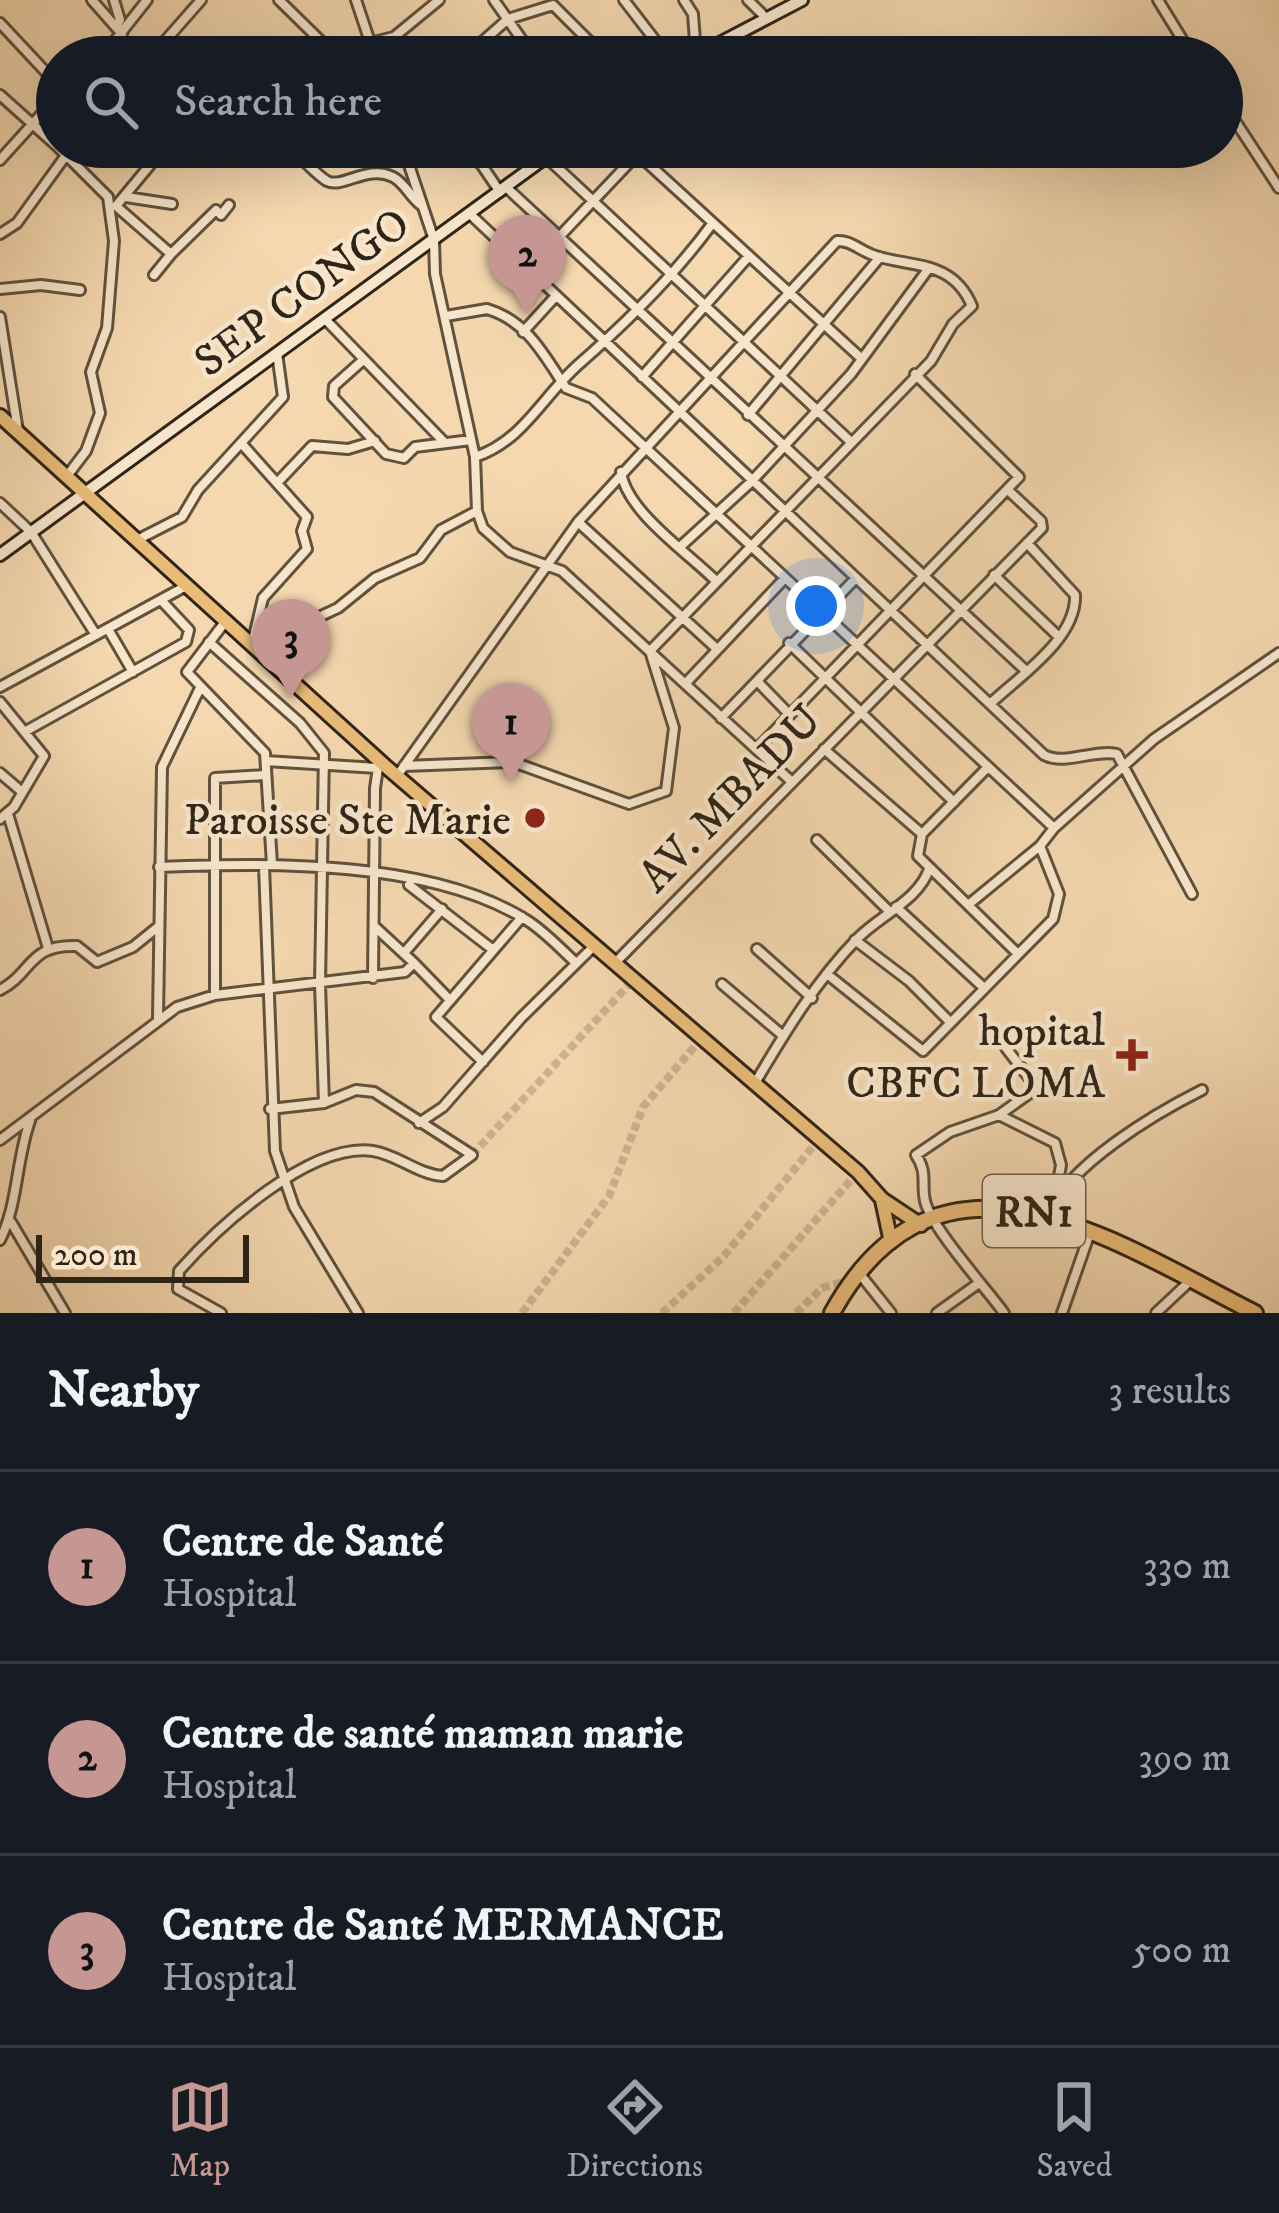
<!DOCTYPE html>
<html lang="en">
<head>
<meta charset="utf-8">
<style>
	body { margin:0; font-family:"IM FELL DW Pica",serif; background:#242831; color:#f1f3f6 }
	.scale { position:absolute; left:36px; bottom:30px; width:213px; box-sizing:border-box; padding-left:12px; border:6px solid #2f2517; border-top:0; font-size:33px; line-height:42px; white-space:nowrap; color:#2f2517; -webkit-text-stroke:9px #f8e6cc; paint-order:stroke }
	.you { position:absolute; left:816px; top:606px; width:42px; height:42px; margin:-30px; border:9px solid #fff; border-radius:50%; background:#1a73e8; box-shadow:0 0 0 18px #1a73e833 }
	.badge { display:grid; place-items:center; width:78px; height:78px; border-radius:50%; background:#c59692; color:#111; font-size:39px; font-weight:700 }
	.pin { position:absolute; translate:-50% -99px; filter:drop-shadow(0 3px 6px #0008) }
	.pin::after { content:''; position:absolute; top:63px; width:42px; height:36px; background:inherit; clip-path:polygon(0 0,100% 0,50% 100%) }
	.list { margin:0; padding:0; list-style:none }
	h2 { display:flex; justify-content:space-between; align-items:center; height:156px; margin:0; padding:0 48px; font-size:51px }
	h2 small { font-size:39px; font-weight:400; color:#9ea1a6 }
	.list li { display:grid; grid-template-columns:78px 1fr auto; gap:36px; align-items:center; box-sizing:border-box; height:192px; padding:0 48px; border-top:3px solid #363941 }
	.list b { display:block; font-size:45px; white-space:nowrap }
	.list p { margin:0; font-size:39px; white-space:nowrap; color:#9ea1a6 }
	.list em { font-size:39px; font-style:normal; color:#9ea1a6 }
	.icon { flex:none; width:66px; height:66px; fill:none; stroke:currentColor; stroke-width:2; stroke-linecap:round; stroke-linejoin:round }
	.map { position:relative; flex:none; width:1279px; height:1313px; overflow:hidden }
	.search { position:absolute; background:#171b24; box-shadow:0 12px 48px #0002; left:36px; right:36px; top:36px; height:132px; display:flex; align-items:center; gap:30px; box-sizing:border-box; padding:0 42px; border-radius:66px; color:#9ea1a6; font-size:45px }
	.sheet { height:732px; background:#171b24 }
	nav { display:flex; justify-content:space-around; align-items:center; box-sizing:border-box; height:168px; border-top:3px solid #363941; background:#171b24; font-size:33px; color:#9ea1a6 }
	nav a { display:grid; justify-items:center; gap:6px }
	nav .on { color:#c59692 }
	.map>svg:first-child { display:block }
</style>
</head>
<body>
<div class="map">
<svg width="1279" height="1313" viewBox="0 0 1279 1313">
	<rect width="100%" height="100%" fill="#f5d8b0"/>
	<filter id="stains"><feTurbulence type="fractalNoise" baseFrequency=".00167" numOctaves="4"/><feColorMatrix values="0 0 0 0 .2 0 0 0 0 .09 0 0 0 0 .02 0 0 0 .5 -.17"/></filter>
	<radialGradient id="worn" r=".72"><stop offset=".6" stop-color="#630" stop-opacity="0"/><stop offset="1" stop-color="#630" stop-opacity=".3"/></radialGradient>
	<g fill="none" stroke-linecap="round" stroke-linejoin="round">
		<!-- street-tunnel -->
		<path stroke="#cdb491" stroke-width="8" stroke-dasharray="8 4" stroke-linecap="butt" d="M 472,1155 L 633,980
			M 522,1313 L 609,1196 L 643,1107 L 701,1039
			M 662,1313 L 724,1256 L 819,1139
			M 734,1313 L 858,1172
			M 796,1313 L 822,1288 L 853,1279"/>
		<!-- street casing -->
		<g stroke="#60523d" stroke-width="14">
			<path id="street" d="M 92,0 L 122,34
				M 114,0 L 120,20 L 116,27
				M 279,0 L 337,57
				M 356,0 L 375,57
				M 494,0 L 534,57
				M 624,0 L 668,57
				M 684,0 L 693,14 L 696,55
				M 748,0 L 766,18
				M 1158,0 L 1193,57
				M 0,23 L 57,84
				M 370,43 L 394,37 L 439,0
				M 102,57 L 147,0
				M 151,57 L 201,0
				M 312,57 L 324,43
				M 465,57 L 508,19 L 553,5 L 605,57
				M 0,95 L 57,146
				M 1222,101 L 1279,188
				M 58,147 L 108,197 L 114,241 L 107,328 L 91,372 L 100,413 L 86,451 L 67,476
				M 290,147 C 301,157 314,173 327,181 C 343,189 367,164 393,177 C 405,183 410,197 421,205
				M 403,147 L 434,240 L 435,274 L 475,457 L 477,511 L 483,528 L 510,552 L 562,571 L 791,781
				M 457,147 L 481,164 L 500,192
				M 630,147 L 862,359
				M 546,157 L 851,442
				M 0,160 L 57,97
				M 507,188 L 1024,669
				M 126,197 L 172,204
				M 116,206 L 171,254 L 154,275
				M 116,206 L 165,147
				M 471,215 L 1044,755 C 1066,766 1092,749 1117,754 L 1192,894
				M 0,234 L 17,223 L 72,147
				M 171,254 L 216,210 L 221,215 L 229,205
				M 527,271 L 644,147
				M 0,289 L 41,285 L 80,290
				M 446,316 L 487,309 C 528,321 545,357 566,388 L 592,398 L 1054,828
				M 0,317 L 18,431
				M 324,318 L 445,443
				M 523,332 L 554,298
				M 362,361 L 334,386 L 333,397 L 386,454 L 404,458 L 415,447 L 471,440
				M 642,377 L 748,257
				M 748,415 L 880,257
				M 242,444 L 307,517 L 302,531 L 307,549 L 263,598 L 252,645
				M 475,457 C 523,441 542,397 578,365 C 626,323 674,276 712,224
				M 621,472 C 627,512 687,552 716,581
				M 277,483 L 312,446 L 348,449 L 375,441
				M 0,503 L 31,532 L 96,635
				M 578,522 L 717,649
				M 137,540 L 182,517 L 198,490 L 283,397 L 277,353
				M 681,546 L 751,482 L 851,374 L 929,268
				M 994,575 L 1059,637
				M 261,620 L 308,622 L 338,608 L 375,578 L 420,558 L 441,530 L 477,511
				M 225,622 L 187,672 L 265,753 L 272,864
				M 108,629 L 133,672
				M 209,642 L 300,723 L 324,753 L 320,984 L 324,1103 L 270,1109
				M 789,643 L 954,802
				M 757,681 L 789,714
				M 685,684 L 785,578
				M 0,687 L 186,586
				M 0,702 L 44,756 L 14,807 L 0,819
				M 991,703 C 1020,676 1077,638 1075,595 L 1027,543
				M 721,718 L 855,579
				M 26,731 L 186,642 L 189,630 L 161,600
				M 757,749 L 1019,477 L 915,374
				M 824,749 L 922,834
				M 266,761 L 377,768
				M 988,767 L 922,834 L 918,856 L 1017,953
				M 0,773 L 21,791
				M 397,776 L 578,522 L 837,241 C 850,240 859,250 873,255 C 909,268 952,258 972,306 L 953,324 L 931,361 L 650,651 L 674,728 L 666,791 L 629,804 L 513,762 L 404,766
				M 8,814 L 48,948
				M 817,840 L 890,912
				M 264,866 L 275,1151 L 294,1207 L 358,1313
				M 159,867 C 270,863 431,859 528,921 C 545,932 561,949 576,963
				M 409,885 L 492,949
				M 968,905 L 1040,846
				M 896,907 L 983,987
				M 855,940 L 909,981 L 949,1021
				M 757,949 L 812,998
				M 404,953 L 442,909
				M 414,963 L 449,999
				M 615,963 L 1042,528 L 1041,521 L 1009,491
				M 827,974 L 923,1051 L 1053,919 L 1059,894 L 1040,846 L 1054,828 L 1154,739 L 1279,653
				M 373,978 L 375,788 L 378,768 L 384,765
				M 722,984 L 781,1034
				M 0,990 C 33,973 28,944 77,946 L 97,962 L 133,947 L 159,926
				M 215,995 L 215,778 L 265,775
				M 158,1018 L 162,767 L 200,688
				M 483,1062 L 436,1017 L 522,917
				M 755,1083 C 784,1034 816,981 857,939 C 879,916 919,900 929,869
				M 999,1115 L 1055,1143 L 1061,1165 L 1056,1193
				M 419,1123 L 443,1107 L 521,1018 L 594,946
				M 0,1140 L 177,1007 L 215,995 L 405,972 L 414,963 L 374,926
				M 1049,1214 C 1068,1165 1156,1113 1202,1090
				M 11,1222 L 65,1313
				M 0,1240 C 18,1205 16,1160 30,1121
				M 859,1273 L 891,1313
				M 221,1313 L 178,1289 L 179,1271 C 218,1227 310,1142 373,1151 C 398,1155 417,1174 443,1176 L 472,1155 L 374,1092 L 356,1090 L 324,1103
				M 937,1313 L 979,1283
				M 1004,1313 C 986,1288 932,1229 925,1201 C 921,1183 928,1173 916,1155 L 950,1132 L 999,1115 L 1037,1088 L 1006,1048
				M 1062,1313 L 1091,1230
				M 1156,1313 L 1190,1281"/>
		</g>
		<!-- secondary casing -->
		<g stroke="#2f2517" stroke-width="16">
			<path id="secondary" d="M 693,57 L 802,0
				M 0,555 L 560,147"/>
		</g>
		<!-- primary casing -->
		<g stroke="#2f2517" stroke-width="18">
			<path id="primary" d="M 0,416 L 384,765 L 858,1172 L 882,1199 L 921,1225
				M 882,1200 L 891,1242"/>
		</g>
		<!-- highway casing -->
		<g stroke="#2f2517" stroke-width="20">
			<path id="highway" d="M 832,1313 C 939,1119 1115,1242 1255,1313"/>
		</g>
		<!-- street -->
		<use href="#street" stroke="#f8e6cc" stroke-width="8"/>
		<!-- secondary -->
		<use href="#secondary" stroke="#f8e6cc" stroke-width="10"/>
		<!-- primary -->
		<use href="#primary" stroke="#eabc78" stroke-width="12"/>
		<!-- highway -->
		<use href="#highway" stroke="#eabc78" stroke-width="14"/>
	</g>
	<!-- markers -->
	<g fill="#8f2418" stroke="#f8e6cc" stroke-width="4.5">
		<circle cx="535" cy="818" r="12"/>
		<path d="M1126 1037h12v12h12v12h-12v12h-12v-12h-12v-12h12z"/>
	</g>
	<g text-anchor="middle" stroke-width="9" stroke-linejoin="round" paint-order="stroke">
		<!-- shield labels -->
		<rect fill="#f8e6cc" stroke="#6b5f4d" stroke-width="3" x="983" y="1175" width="102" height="72" rx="9"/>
		<g font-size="42" font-weight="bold" fill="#2f2517">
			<text x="1034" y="1226">RN1</text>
		</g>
		<!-- street labels -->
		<g font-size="45" fill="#2f2517" stroke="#f8e6cc">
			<text transform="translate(301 291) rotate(-36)" y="16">SEP CONGO</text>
			<text transform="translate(729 797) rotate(-46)" y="16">AV. MBADU</text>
		</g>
		<!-- poi labels -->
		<g font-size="45" fill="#2f2517" stroke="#f8e6cc" text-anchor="end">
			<text x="511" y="834">Paroisse Ste Marie</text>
			<text x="1105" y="1045">hopital<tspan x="1105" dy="52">CBFC LOMA</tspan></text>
		</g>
	</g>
	<rect width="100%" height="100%" filter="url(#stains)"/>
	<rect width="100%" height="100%" fill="url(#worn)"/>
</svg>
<div class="scale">200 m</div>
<div class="you"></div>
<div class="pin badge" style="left:511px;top:782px">1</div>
<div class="pin badge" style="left:527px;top:314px">2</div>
<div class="pin badge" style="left:291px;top:698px">3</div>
<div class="search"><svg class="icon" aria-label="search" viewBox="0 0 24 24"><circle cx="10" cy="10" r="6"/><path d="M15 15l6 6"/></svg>Search here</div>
</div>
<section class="sheet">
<h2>Nearby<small>3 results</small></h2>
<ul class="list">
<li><span class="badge">1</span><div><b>Centre de Santé</b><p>Hospital</p></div><em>330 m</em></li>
<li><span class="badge">2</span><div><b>Centre de santé maman marie</b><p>Hospital</p></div><em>390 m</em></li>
<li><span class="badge">3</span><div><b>Centre de Santé MERMANCE</b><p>Hospital</p></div><em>500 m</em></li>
</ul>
</section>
<nav>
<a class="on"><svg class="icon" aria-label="map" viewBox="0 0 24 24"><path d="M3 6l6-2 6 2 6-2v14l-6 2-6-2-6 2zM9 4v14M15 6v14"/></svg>Map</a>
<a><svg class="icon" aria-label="directions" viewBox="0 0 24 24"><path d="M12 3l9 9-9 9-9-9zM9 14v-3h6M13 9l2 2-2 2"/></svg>Directions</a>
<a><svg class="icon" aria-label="saved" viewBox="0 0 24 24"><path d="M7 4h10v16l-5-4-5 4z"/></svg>Saved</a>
</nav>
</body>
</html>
